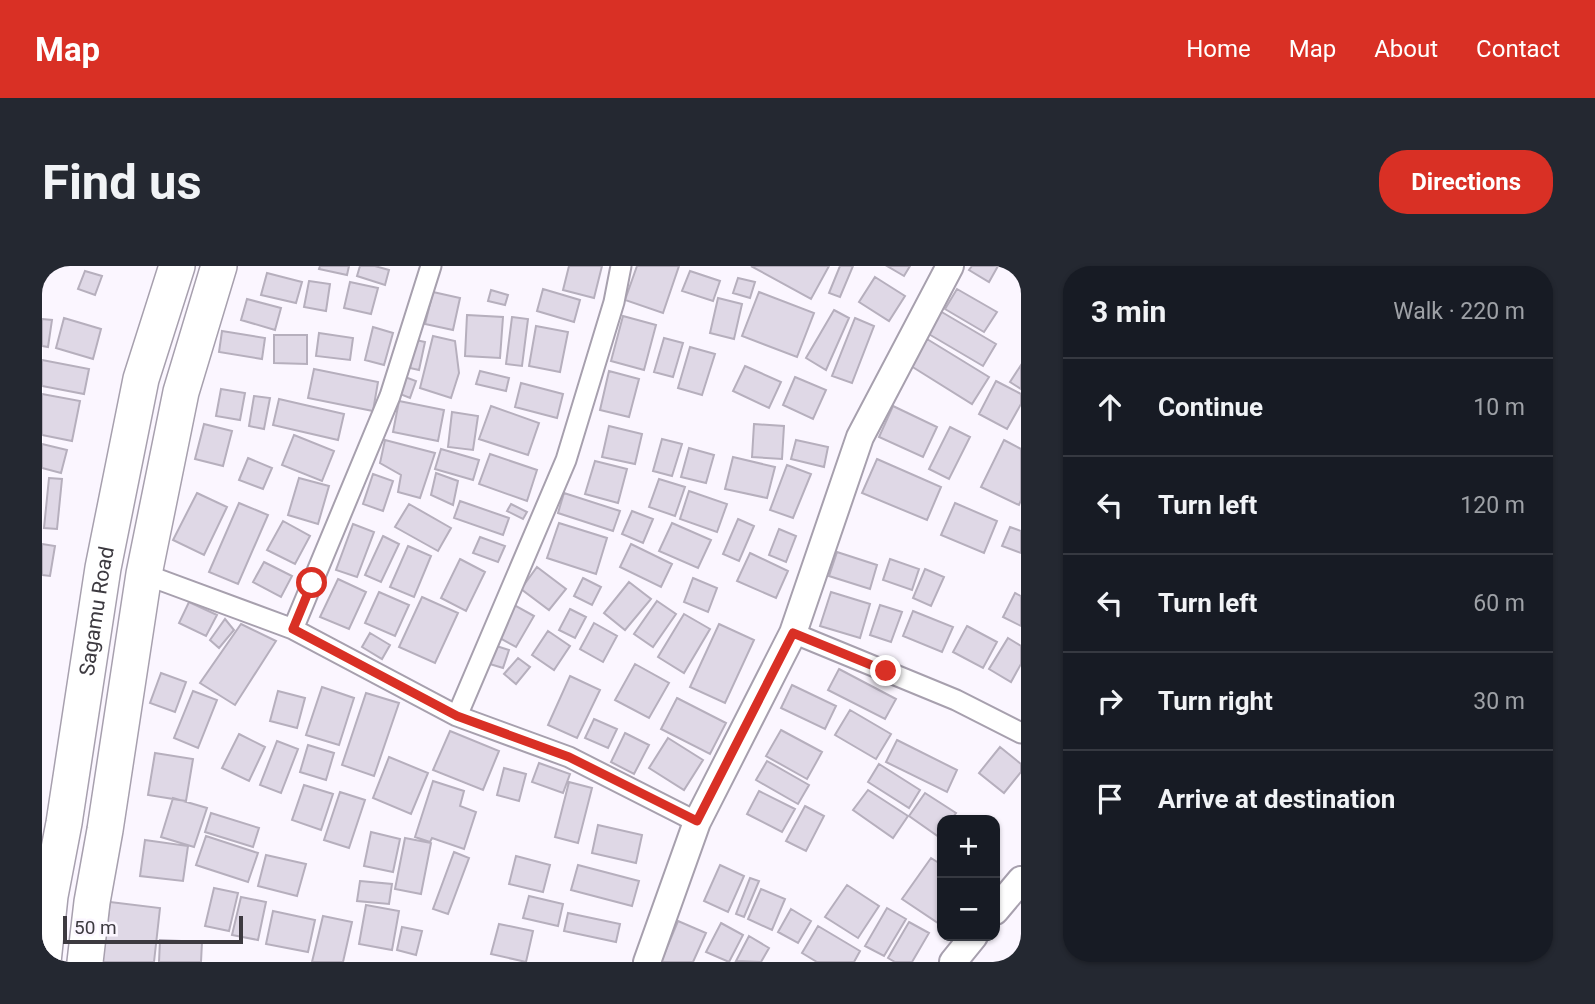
<!DOCTYPE html>
<html lang="en">
<head>
<meta charset="utf-8">
<style>
	body { margin:0; font-family:Roboto,sans-serif; background:#242831; color:#f1f3f6 }
	.controls { position:absolute; right:21px; bottom:21px; display:grid; overflow:hidden; border-radius:14px; box-shadow:0 2px 5px #0004 }
	.controls button { width:63px; height:63px; display:grid; place-items:center; padding:0; border:0; border-bottom:2px solid #363941; background:#171b24; color:#f1f3f6; font:35px sans-serif }
	.scale { position:absolute; left:21px; bottom:18px; width:180px; box-sizing:border-box; padding-left:7px; border:4px solid #3d3a40; border-top:0; font-size:19px; line-height:24px; white-space:nowrap; color:#3d3a40; -webkit-text-stroke:5px #fbf6ff; paint-order:stroke }
	.stop { position:absolute; width:21px; height:21px; margin:-16px; border:5px solid #d93025; border-radius:50%; background:#fff }
	.stop.end { background:#d93025; border-color:#fff; box-shadow:0 2px 7px #0008 }
	.list { margin:0; padding:0; list-style:none }
	h2 { display:flex; justify-content:space-between; align-items:center; height:91px; margin:0; padding:0 28px; font-size:30px }
	h2 small { font-size:23px; font-weight:400; color:#9ea1a6 }
	.list li { display:grid; grid-template-columns:46px 1fr auto; gap:21px; align-items:center; box-sizing:border-box; height:98px; padding:0 28px; border-top:2px solid #363941 }
	.list b { display:block; font-size:26px; white-space:nowrap }
	.list em { font-size:23px; font-style:normal; color:#9ea1a6 }
	.icon { flex:none; width:38px; height:38px; fill:none; stroke:currentColor; stroke-width:2; stroke-linecap:round; stroke-linejoin:round }
	.map { position:relative; flex:none; width:979px; height:696px; overflow:hidden; border-radius:28px }
	header { display:flex; align-items:center; gap:42px; box-sizing:border-box; height:98px; padding:0 35px; background:#d93025; color:#fff }
	header strong { font-size:33px }
	nav { display:flex; gap:38px; margin-inline-start:auto; font-size:24px }
	.intro { display:flex; align-items:center; justify-content:space-between; box-sizing:border-box; height:168px; padding:0 42px }
	h1 { margin:0; font-size:49px }
	.button { padding:18px 32px; border-radius:28px; background:#d93025; color:#fff; font-size:24px; font-weight:700 }
	main { display:flex; gap:42px; padding:0 42px }
	aside { flex:1; background:#171b24; border-radius:28px; box-shadow:0 2px 5px #0004 }
	.map>svg:first-child { display:block }
</style>
</head>
<body>
<header>
<strong>Map</strong>
<nav><a>Home</a><a>Map</a><a>About</a><a>Contact</a></nav>
</header>
<div class="intro"><h1>Find us</h1><a class="button">Directions</a></div>
<main>
<div class="map">
<svg width="979" height="696" viewBox="0 0 979 696">
	<rect width="100%" height="100%" fill="#fbf6ff"/>
	<!-- building -->
	<path fill="#dfd8e6" stroke="#b6afbd" stroke-width="2" d="M 278,0 L 307,0 L 305,9 L 277,3 Z
		M 318,0 L 333,0 L 347,4 L 343,19 L 315,10 Z
		M 527,0 L 560,0 L 552,32 L 521,24 Z
		M 595,0 L 637,0 L 621,47 L 583,34 Z
		M 709,0 L 787,0 L 769,33 Z
		M 798,0 L 811,0 L 798,31 L 787,27 Z
		M 845,0 L 868,0 L 862,10 Z
		M 930,0 L 956,0 L 947,16 L 927,4 Z
		M 43,5 L 60,10 L 53,29 L 36,23 Z
		M 648,5 L 678,15 L 671,35 L 640,25 Z
		M 225,7 L 260,16 L 254,37 L 219,29 Z
		M 833,11 L 863,30 L 847,55 L 817,36 Z
		M 696,12 L 713,16 L 708,32 L 691,27 Z
		M 267,15 L 288,18 L 284,45 L 262,41 Z
		M 308,16 L 336,22 L 329,48 L 302,42 Z
		M 501,23 L 538,34 L 532,56 L 495,45 Z
		M 915,23 L 955,46 L 942,66 L 903,43 Z
		M 449,24 L 466,29 L 463,39 L 446,35 Z
		M 391,26 L 418,32 L 411,64 L 383,58 Z
		M 717,26 L 772,47 L 755,91 L 700,70 Z
		M 676,32 L 700,38 L 692,73 L 668,67 Z
		M 205,33 L 239,42 L 233,64 L 199,54 Z
		M 792,44 L 807,52 L 784,104 L 764,92 Z
		M 898,45 L 954,78 L 941,100 L 885,67 Z
		M 425,49 L 461,51 L 458,92 L 423,90 Z
		M 581,50 L 614,59 L 602,104 L 569,95 Z
		M 470,51 L 486,53 L 480,100 L 464,98 Z
		M 22,52 L 59,63 L 51,93 L 14,82 Z
		M 813,52 L 832,60 L 810,117 L 790,110 Z
		M 0,53 L 10,54 L 6,81 L 0,80 Z
		M 494,60 L 526,66 L 518,106 L 487,100 Z
		M 331,61 L 351,67 L 342,99 L 323,94 Z
		M 180,65 L 223,72 L 220,93 L 177,86 Z
		M 277,67 L 311,72 L 308,94 L 274,90 Z
		M 232,69 L 265,69 L 265,98 L 232,97 Z
		M 391,70 L 413,75 L 417,107 L 409,132 L 378,122 Z
		M 622,72 L 641,77 L 631,111 L 612,106 Z
		M 885,73 L 947,111 L 930,138 L 869,100 Z
		M 374,74 L 383,76 L 377,104 L 368,102 Z
		M 648,81 L 673,88 L 660,129 L 636,122 Z
		M 0,94 L 47,103 L 42,128 L 0,120 Z
		M 979,99 L 979,123 L 968,116 Z
		M 703,100 L 739,116 L 727,142 L 691,125 Z
		M 272,103 L 336,116 L 331,145 L 266,132 Z
		M 438,105 L 467,112 L 464,125 L 434,118 Z
		M 567,105 L 597,113 L 587,151 L 558,144 Z
		M 363,111 L 374,115 L 368,132 L 358,128 Z
		M 753,111 L 784,124 L 771,153 L 741,139 Z
		M 954,115 L 979,128 L 979,138 L 965,163 L 937,148 Z
		M 479,117 L 521,128 L 515,152 L 473,141 Z
		M 179,123 L 203,127 L 198,154 L 174,150 Z
		M 0,128 L 38,135 L 30,175 L 0,169 Z
		M 212,130 L 228,132 L 222,163 L 207,160 Z
		M 237,133 L 302,148 L 296,174 L 231,159 Z
		M 357,135 L 402,144 L 396,175 L 351,166 Z
		M 449,140 L 497,157 L 486,189 L 437,173 Z
		M 851,140 L 895,161 L 881,191 L 837,171 Z
		M 410,146 L 436,150 L 431,184 L 406,181 Z
		M 162,158 L 190,165 L 181,200 L 153,193 Z
		M 712,158 L 742,160 L 740,193 L 710,191 Z
		M 567,160 L 600,168 L 593,198 L 560,191 Z
		M 908,161 L 928,171 L 907,213 L 887,203 Z
		M 252,169 L 292,185 L 280,215 L 240,199 Z
		M 620,173 L 640,178 L 630,210 L 611,205 Z
		M 343,174 L 393,187 L 378,232 L 356,226 L 359,209 L 338,197 Z
		M 754,174 L 786,181 L 782,201 L 749,193 Z
		M 962,174 L 979,183 L 979,234 L 977,239 L 939,221 Z
		M 0,178 L 25,184 L 19,207 L 0,202 Z
		M 647,182 L 672,189 L 664,217 L 639,211 Z
		M 399,183 L 437,194 L 431,214 L 393,203 Z
		M 448,188 L 495,204 L 485,235 L 437,218 Z
		M 691,191 L 733,201 L 725,232 L 683,223 Z
		M 206,192 L 230,202 L 221,223 L 197,214 Z
		M 835,193 L 899,221 L 885,254 L 820,227 Z
		M 553,195 L 585,203 L 576,237 L 543,228 Z
		M 745,199 L 769,208 L 751,252 L 728,244 Z
		M 394,207 L 416,215 L 411,239 L 389,229 Z
		M 331,208 L 351,215 L 341,245 L 321,238 Z
		M 7,212 L 20,213 L 15,263 L 2,262 Z
		M 257,212 L 287,220 L 276,258 L 246,249 Z
		M 617,213 L 643,221 L 633,250 L 607,241 Z
		M 647,225 L 685,238 L 675,266 L 638,253 Z
		M 155,227 L 185,241 L 162,289 L 131,274 Z
		M 522,227 L 578,245 L 571,265 L 516,247 Z
		M 418,235 L 467,252 L 461,269 L 412,252 Z
		M 197,237 L 226,249 L 196,318 L 167,306 Z
		M 913,237 L 955,255 L 942,287 L 899,269 Z
		M 367,238 L 409,262 L 396,285 L 353,261 Z
		M 469,238 L 485,246 L 481,253 L 465,245 Z
		M 590,245 L 611,253 L 601,277 L 580,268 Z
		M 696,253 L 712,260 L 697,295 L 681,288 Z
		M 241,255 L 268,270 L 253,298 L 225,284 Z
		M 517,257 L 565,272 L 554,308 L 505,292 Z
		M 630,257 L 669,274 L 656,302 L 617,285 Z
		M 311,258 L 332,266 L 315,311 L 294,304 Z
		M 968,261 L 979,265 L 979,287 L 960,280 Z
		M 737,263 L 754,270 L 744,296 L 727,289 Z
		M 341,270 L 357,278 L 339,316 L 323,309 Z
		M 438,271 L 463,280 L 456,296 L 431,287 Z
		M 0,278 L 13,280 L 8,310 L 0,309 Z
		M 589,278 L 630,298 L 619,321 L 578,301 Z
		M 366,280 L 389,290 L 372,331 L 348,321 Z
		M 795,286 L 835,299 L 828,323 L 787,310 Z
		M 708,287 L 746,305 L 734,332 L 695,315 Z
		M 418,293 L 443,306 L 424,345 L 399,332 Z
		M 848,293 L 877,303 L 870,324 L 841,314 Z
		M 222,296 L 250,310 L 239,331 L 211,316 Z
		M 495,301 L 524,323 L 507,344 L 479,323 Z
		M 883,303 L 902,311 L 889,340 L 871,332 Z
		M 541,312 L 559,321 L 550,339 L 532,330 Z
		M 651,312 L 675,322 L 666,346 L 642,336 Z
		M 296,313 L 324,326 L 307,363 L 278,351 Z
		M 587,316 L 609,333 L 583,364 L 562,347 Z
		M 337,326 L 367,339 L 353,370 L 323,357 Z
		M 789,326 L 828,338 L 818,372 L 778,360 Z
		M 973,327 L 979,330 L 979,360 L 961,351 Z
		M 380,331 L 416,347 L 393,397 L 357,381 Z
		M 463,334 L 492,350 L 474,381 L 445,365 Z
		M 615,335 L 634,348 L 611,381 L 592,368 Z
		M 147,336 L 175,349 L 164,370 L 137,357 Z
		M 838,339 L 860,346 L 849,376 L 828,369 Z
		M 528,343 L 544,351 L 533,372 L 517,364 Z
		M 871,345 L 911,361 L 900,386 L 861,370 Z
		M 642,348 L 668,363 L 642,407 L 616,391 Z
		M 183,353 L 192,364 L 177,382 L 168,374 Z
		M 552,357 L 575,370 L 561,396 L 538,383 Z
		M 199,358 L 234,375 L 193,439 L 158,417 Z
		M 677,358 L 712,374 L 683,437 L 648,421 Z
		M 925,360 L 955,376 L 941,402 L 911,386 Z
		M 506,365 L 528,380 L 512,404 L 490,389 Z
		M 328,367 L 348,379 L 340,393 L 320,381 Z
		M 966,372 L 979,380 L 979,398 L 969,416 L 947,403 Z
		M 445,377 L 467,384 L 461,402 L 438,395 Z
		M 476,392 L 488,401 L 474,418 L 462,408 Z
		M 593,398 L 627,417 L 607,452 L 573,434 Z
		M 797,403 L 854,433 L 843,453 L 786,424 Z
		M 119,407 L 144,416 L 133,446 L 108,437 Z
		M 528,410 L 558,424 L 535,472 L 506,459 Z
		M 750,419 L 794,440 L 783,463 L 739,442 Z
		M 280,421 L 312,432 L 297,479 L 264,469 Z
		M 151,425 L 175,434 L 156,482 L 132,472 Z
		M 236,425 L 263,432 L 255,462 L 228,455 Z
		M 324,427 L 357,437 L 332,510 L 300,499 Z
		M 635,432 L 684,457 L 668,488 L 619,463 Z
		M 808,444 L 849,468 L 834,493 L 793,469 Z
		M 552,453 L 575,463 L 566,482 L 543,472 Z
		M 739,464 L 780,486 L 765,513 L 724,490 Z
		M 408,465 L 457,485 L 441,524 L 391,504 Z
		M 583,467 L 607,479 L 592,508 L 569,496 Z
		M 197,468 L 223,481 L 207,515 L 180,502 Z
		M 626,472 L 661,494 L 642,524 L 607,502 Z
		M 855,474 L 915,504 L 905,526 L 844,496 Z
		M 235,475 L 256,483 L 239,527 L 218,519 Z
		M 266,479 L 292,487 L 284,514 L 258,506 Z
		M 958,481 L 979,498 L 979,506 L 962,527 L 937,507 Z
		M 113,487 L 151,493 L 144,535 L 106,529 Z
		M 347,491 L 386,507 L 369,548 L 331,532 Z
		M 725,495 L 767,519 L 756,538 L 714,514 Z
		M 497,497 L 528,508 L 521,527 L 490,516 Z
		M 837,498 L 878,524 L 867,542 L 826,516 Z
		M 462,502 L 484,508 L 477,535 L 455,529 Z
		M 391,515 L 422,525 L 418,540 L 434,546 L 422,583 L 390,572 L 388,576 L 373,571 Z
		M 527,516 L 550,522 L 536,577 L 513,571 Z
		M 262,519 L 291,528 L 279,564 L 250,554 Z
		M 826,524 L 866,550 L 851,572 L 811,544 Z
		M 717,525 L 753,543 L 740,566 L 705,548 Z
		M 298,526 L 323,534 L 307,582 L 282,574 Z
		M 883,527 L 914,547 L 909,554 L 900,554 L 900,566 L 897,571 L 867,550 Z
		M 131,532 L 165,542 L 152,581 L 119,571 Z
		M 763,540 L 782,550 L 764,585 L 744,575 Z
		M 169,547 L 217,562 L 211,581 L 163,566 Z
		M 556,559 L 600,569 L 594,597 L 550,587 Z
		M 329,566 L 358,573 L 351,606 L 322,600 Z
		M 164,570 L 216,587 L 206,616 L 154,599 Z
		M 363,572 L 389,577 L 379,628 L 353,623 Z
		M 103,574 L 146,580 L 141,615 L 98,610 Z
		M 412,586 L 427,592 L 406,648 L 391,643 Z
		M 224,589 L 264,598 L 255,630 L 216,620 Z
		M 474,590 L 508,599 L 501,626 L 467,618 Z
		M 889,592 L 900,599 L 900,651 L 896,657 L 860,633 Z
		M 536,599 L 597,615 L 590,640 L 529,624 Z
		M 678,599 L 702,610 L 686,646 L 662,635 Z
		M 708,612 L 717,615 L 702,651 L 694,648 Z
		M 318,615 L 350,618 L 347,638 L 315,635 Z
		M 805,619 L 837,640 L 816,672 L 783,651 Z
		M 172,622 L 196,627 L 187,665 L 163,660 Z
		M 719,623 L 743,633 L 730,664 L 706,653 Z
		M 487,630 L 521,638 L 516,660 L 481,652 Z
		M 199,631 L 224,636 L 216,674 L 190,669 Z
		M 68,636 L 118,642 L 112,696 L 60,696 Z
		M 324,639 L 357,645 L 350,684 L 317,678 Z
		M 845,642 L 864,653 L 842,690 L 823,680 Z
		M 749,643 L 769,655 L 756,677 L 736,666 Z
		M 231,645 L 273,654 L 266,686 L 224,678 Z
		M 526,647 L 578,658 L 574,676 L 522,665 Z
		M 281,650 L 310,656 L 301,696 L 270,696 Z
		M 636,655 L 664,667 L 651,696 L 619,696 Z
		M 867,656 L 887,667 L 870,696 L 853,696 L 846,692 Z
		M 679,657 L 701,669 L 687,696 L 664,686 Z
		M 457,658 L 491,665 L 484,696 L 449,688 Z
		M 776,660 L 818,685 L 812,696 L 775,696 L 760,687 Z
		M 360,661 L 380,665 L 374,689 L 355,684 Z
		M 707,670 L 727,682 L 719,696 L 694,695 Z
		M 118,674 L 160,676 L 159,696 L 117,696 Z"/>
	<g fill="none" stroke-linecap="round" stroke-linejoin="round">
		<!-- street casing -->
		<g stroke="#a7a0ae" stroke-width="23">
			<path id="street" d="M 102,308 L 251,363 L 415,450 L 527,491 L 655,556
				M 251,363 L 348,130 L 389,0
				M 751,367 L 914,434 L 979,467
				M 415,450 L 524,194 L 572,36 L 579,0"/>
		</g>
		<!-- secondary casing -->
		<g stroke="#a7a0ae" stroke-width="30">
			<path id="secondary" d="M 953,645 L 979,614
				M 605,696 L 655,556 L 751,367 L 818,171 L 908,0
				M 911,696 L 932,670"/>
		</g>
		<!-- highway casing -->
		<g stroke="#a7a0ae" stroke-width="38">
			<g id="highway">
				<path id="s1" d="M 1,696 L 8,630 L 22,557 L 61,302 L 99,113 L 135,0"/>
				<path d="M 43,696 L 50,636 L 63,564 L 102,308 L 139,126 L 177,0"/>
			</g>
		</g>
		<!-- street -->
		<use href="#street" stroke="#fff" stroke-width="19"/>
		<!-- secondary -->
		<use href="#secondary" stroke="#fff" stroke-width="26"/>
		<!-- highway -->
		<use href="#highway" stroke="#fff" stroke-width="35"/>
	</g>
	<g fill="none" stroke-linecap="round" stroke-linejoin="round">
		<!-- route -->
		<path stroke="#d93025" stroke-width="9" d="M 270,317 L 251,363 L 415,450 L 527,491 L 655,555 L 751,367 L 844,405"/>
	</g>
	<g text-anchor="middle" stroke-width="6" stroke-linejoin="round" paint-order="stroke">
		<!-- street labels -->
		<g font-size="21" fill="#3d3a40" stroke="#fbf6ff">
			<text dy="7" stroke="none"><textPath href="#s1" startOffset="355">Sagamu Road</textPath></text>
		</g>
	</g>
</svg>
<div class="controls">
<button>+</button>
<button>−</button>
</div>
<div class="scale">50 m</div>
<div class="stop" style="left:270px;top:317px"></div>
<div class="stop end" style="left:844px;top:405px"></div>
</div>
<aside>
<h2>3 min<small>Walk · 220 m</small></h2>
<ul class="list">
<li><svg class="icon" aria-label="ahead" viewBox="0 0 24 24"><path d="M12 20V5M6 11l6-6 6 6"/></svg><div><b>Continue</b></div><em>10 m</em></li>
<li><svg class="icon" aria-label="left" viewBox="0 0 24 24"><path d="M17 20v-9H6M10 6l-5 5 5 5"/></svg><div><b>Turn left</b></div><em>120 m</em></li>
<li><svg class="icon" aria-label="left" viewBox="0 0 24 24"><path d="M17 20v-9H6M10 6l-5 5 5 5"/></svg><div><b>Turn left</b></div><em>60 m</em></li>
<li><svg class="icon" aria-label="right" viewBox="0 0 24 24"><path d="M7 20v-9h11M14 6l5 5-5 5"/></svg><div><b>Turn right</b></div><em>30 m</em></li>
<li><svg class="icon" aria-label="arrive" viewBox="0 0 24 24"><path d="M6 21V4h12l-3 4 3 4H6"/></svg><div><b>Arrive at destination</b></div></li>
</ul>
</aside>
</main>
</body>
</html>
